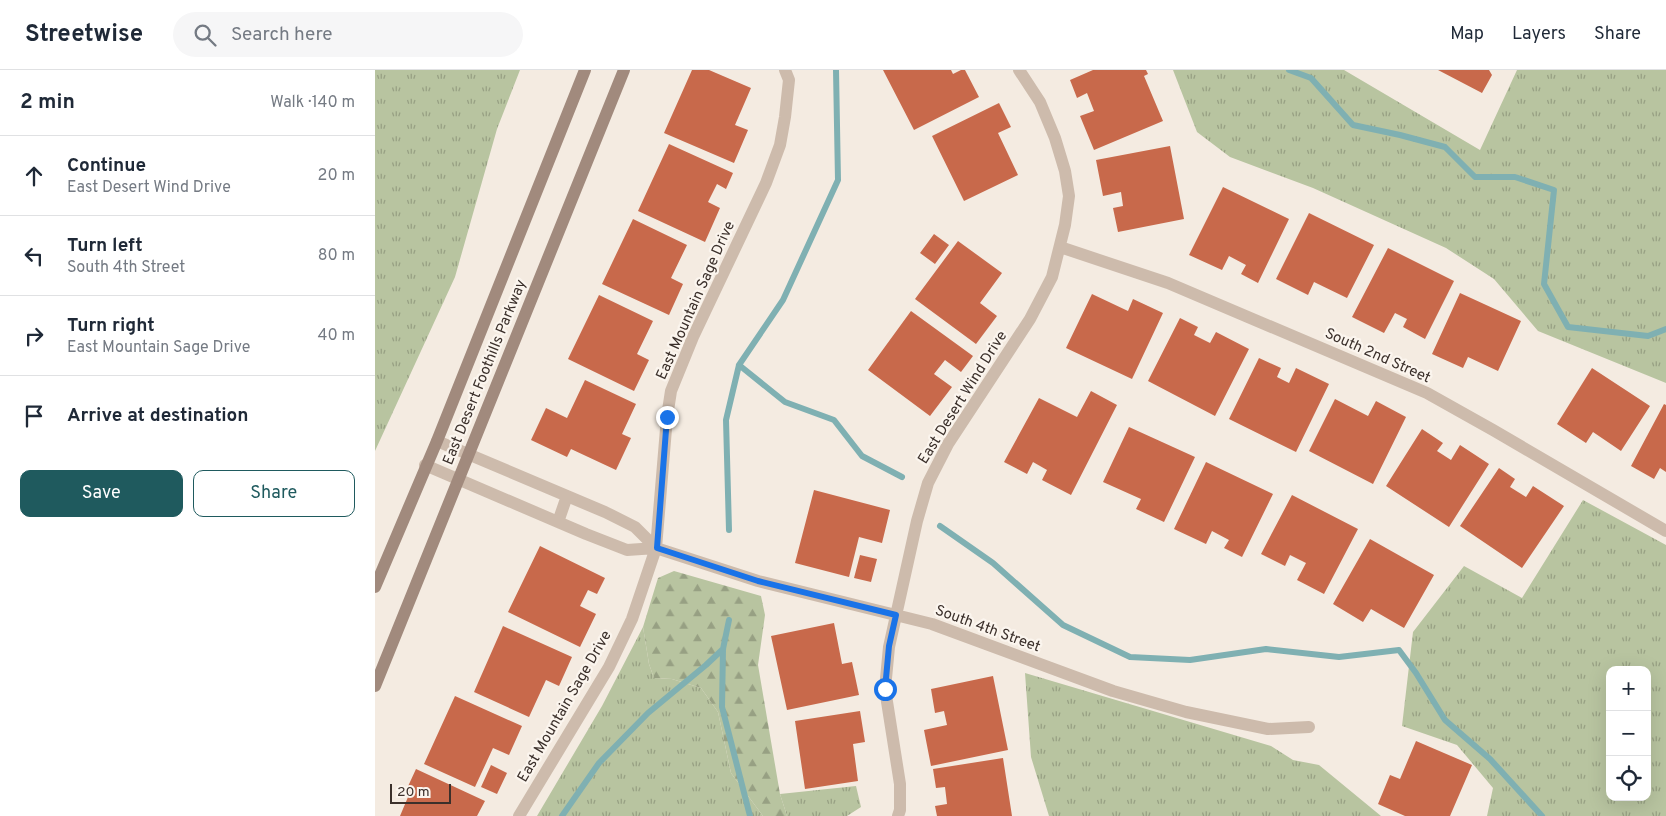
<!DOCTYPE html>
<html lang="en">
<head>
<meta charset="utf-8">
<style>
	body { margin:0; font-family:Overpass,sans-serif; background:#f6f6f7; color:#1f2937 }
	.controls { position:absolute; right:15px; bottom:15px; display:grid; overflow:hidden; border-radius:10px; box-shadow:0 5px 20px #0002 }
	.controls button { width:45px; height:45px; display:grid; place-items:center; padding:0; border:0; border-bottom:1px solid #e0e1e3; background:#fff; color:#1f2937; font:25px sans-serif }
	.scale { position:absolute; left:15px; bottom:12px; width:61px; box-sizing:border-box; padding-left:5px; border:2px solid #3b302b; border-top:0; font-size:14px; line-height:18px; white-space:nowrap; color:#3b302b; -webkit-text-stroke:4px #fbf5ee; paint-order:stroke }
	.stop { position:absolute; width:15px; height:15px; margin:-11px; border:4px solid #1a73e8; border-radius:50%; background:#fff }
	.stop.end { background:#1a73e8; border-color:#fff; box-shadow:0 1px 5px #0008 }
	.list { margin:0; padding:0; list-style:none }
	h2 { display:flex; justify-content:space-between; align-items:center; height:65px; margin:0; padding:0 20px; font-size:21px }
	h2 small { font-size:16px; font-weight:400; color:#747a83 }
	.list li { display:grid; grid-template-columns:32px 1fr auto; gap:15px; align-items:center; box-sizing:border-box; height:80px; padding:0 20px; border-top:1px solid #e0e1e3 }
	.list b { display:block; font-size:19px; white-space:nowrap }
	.list p { margin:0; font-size:16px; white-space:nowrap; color:#747a83 }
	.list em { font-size:16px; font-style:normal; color:#747a83 }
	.actions { display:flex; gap:10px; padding:15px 20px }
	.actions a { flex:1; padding:11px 0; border:1px solid #1f5a5e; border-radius:10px; text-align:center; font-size:18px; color:#1f5a5e }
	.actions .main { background:#1f5a5e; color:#fff }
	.icon { flex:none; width:28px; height:28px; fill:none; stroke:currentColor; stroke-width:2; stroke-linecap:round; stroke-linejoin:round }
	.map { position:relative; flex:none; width:1291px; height:746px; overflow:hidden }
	header { display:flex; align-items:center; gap:30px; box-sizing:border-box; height:70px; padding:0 25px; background:#fff; border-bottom:1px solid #e0e1e3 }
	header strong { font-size:24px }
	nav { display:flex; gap:28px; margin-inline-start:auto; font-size:18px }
	.search { width:350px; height:45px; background:#f6f6f7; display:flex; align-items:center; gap:12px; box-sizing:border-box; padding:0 18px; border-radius:28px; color:#747a83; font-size:19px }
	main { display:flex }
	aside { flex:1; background:#fff }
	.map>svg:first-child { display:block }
</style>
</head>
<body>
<header>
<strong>Streetwise</strong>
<div class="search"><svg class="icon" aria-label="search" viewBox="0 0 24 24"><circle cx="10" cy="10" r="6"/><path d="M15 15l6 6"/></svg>Search here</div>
<nav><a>Map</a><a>Layers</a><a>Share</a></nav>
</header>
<main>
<aside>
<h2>2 min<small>Walk · 140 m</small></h2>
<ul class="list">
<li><svg class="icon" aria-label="ahead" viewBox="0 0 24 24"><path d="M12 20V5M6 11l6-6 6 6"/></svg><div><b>Continue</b><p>East Desert Wind Drive</p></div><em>20 m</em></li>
<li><svg class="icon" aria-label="left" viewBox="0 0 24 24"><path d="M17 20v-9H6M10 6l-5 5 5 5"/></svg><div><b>Turn left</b><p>South 4th Street</p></div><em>80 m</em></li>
<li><svg class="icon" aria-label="right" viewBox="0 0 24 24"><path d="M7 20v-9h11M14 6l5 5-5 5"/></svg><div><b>Turn right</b><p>East Mountain Sage Drive</p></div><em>40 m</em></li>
<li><svg class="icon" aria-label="arrive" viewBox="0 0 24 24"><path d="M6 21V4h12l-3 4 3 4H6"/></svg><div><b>Arrive at destination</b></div></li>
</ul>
<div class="actions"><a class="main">Save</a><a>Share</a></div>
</aside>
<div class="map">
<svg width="1291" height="746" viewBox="0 0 1291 746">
	<defs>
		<pattern id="grass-tufts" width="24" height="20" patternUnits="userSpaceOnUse" patternTransform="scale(1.25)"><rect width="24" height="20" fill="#b8c4a0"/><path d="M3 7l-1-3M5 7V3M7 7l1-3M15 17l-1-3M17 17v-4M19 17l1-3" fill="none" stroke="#97a083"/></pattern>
		<pattern id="forest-firs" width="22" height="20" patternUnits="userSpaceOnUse" patternTransform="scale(1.25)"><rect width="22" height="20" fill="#b8c4a0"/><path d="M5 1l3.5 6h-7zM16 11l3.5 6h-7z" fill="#97a083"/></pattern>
	</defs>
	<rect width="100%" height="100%" fill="#f4ebe1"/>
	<!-- grass -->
	<path fill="url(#grass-tufts)" fill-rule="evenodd" d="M 0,0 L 145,0 L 122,59 L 80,207 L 0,381 Z
		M 798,0 L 969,0 L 1105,80 L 1142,0 L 1291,0 L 1291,313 L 1163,261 L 1119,209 L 1071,178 L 938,118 L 855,87 L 822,62 Z
		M 1208,430 L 1291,475 L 1291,746 L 1112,746 L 1118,718 L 1082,675 L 1027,656 L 1038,562 L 1089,496 L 1147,528 ZM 1235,600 L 1272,600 L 1272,727 L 1235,727 Z
		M 268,557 L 274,594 L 279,608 L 297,609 L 326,618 L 343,642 L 356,703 L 388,746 L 162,746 L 227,636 Z
		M 650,603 L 896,676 L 918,690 L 944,695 L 1006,746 L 674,746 L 656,687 Z
		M 481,716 L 486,737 L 472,746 L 412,746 L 405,724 Z"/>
	<!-- forest -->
	<path fill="url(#forest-firs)" d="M 299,501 L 386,526 L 390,545 L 383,595 L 405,724 L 412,746 L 388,746 L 356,703 L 343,642 L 326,618 L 297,609 L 279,608 L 274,594 L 268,557 L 283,508 Z"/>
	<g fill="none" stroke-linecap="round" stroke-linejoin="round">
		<!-- stream -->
		<path stroke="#7fb0b2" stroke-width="6" d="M 914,0 L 936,8 L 978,55 L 1025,65 L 1070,77 L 1100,107 L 1140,107 L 1179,120 L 1169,214 L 1193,257 L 1273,266 L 1291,259
			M 364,295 L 410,332 L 459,350 L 487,386 L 527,407
			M 565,456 L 618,493 L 688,555 L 755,587 L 815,590 L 891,579 L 964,587 L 1024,580 L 1041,603 L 1070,650 L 1115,689 L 1167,746
			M 354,460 L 351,350 L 364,295 L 408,230 L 463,110 L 461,0
			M 354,550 L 348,579 L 347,637 L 375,746
			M 187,746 L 224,693 L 273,643 L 331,595 L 348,579"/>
	</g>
	<!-- building -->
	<path fill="#c8694b" d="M 317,0 L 334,0 L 376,18 L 360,55 L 373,60 L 359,93 L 289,63 Z
		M 508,0 L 576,0 L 578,4 L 586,0 L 590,0 L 604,27 L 539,60 Z
		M 718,0 L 771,0 L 773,4 L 769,6 L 788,51 L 719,80 L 705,46 L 719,41 L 712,23 L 702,28 L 695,10 Z
		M 1063,0 L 1114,0 L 1117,5 L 1107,23 Z
		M 624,33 L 636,57 L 623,63 L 643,105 L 589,131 L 557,66 Z
		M 294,74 L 358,103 L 351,119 L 342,114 L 333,132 L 345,138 L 330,172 L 263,141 Z
		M 795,76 L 809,149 L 743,162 L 738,138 L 748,136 L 746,122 L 728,126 L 721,90 Z
		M 848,117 L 914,149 L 883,213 L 866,204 L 871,195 L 854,186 L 847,200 L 814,185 Z
		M 934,143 L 999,175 L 972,228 L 939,212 L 933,225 L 901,209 Z
		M 258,149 L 312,175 L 296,208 L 308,214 L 294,245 L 227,214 Z
		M 559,164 L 574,175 L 560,194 L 545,183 Z
		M 583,171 L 627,203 L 605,233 L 622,246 L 601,274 L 540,229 Z
		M 1013,178 L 1079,211 L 1050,269 L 1028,257 L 1032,249 L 1020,243 L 1009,263 L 977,247 Z
		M 1085,223 L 1146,251 L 1123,301 L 1093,287 L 1088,298 L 1057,284 Z
		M 717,224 L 753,241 L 758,229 L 788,243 L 757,309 L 691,278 Z
		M 224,225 L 278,251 L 262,284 L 274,290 L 259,321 L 193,289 Z
		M 536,241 L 598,286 L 586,302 L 570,290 L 559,304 L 577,317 L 555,346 L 493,300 Z
		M 805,248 L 823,257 L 819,265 L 835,273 L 841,262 L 874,279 L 840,346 L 773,311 Z
		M 884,288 L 906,298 L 902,307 L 914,313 L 921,298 L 954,314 L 921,382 L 854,349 Z
		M 1217,298 L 1275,336 L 1246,381 L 1218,362 L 1211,373 L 1182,354 Z
		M 210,310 L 261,334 L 247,364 L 256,368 L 241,400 L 196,379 L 192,387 L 156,370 L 171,338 L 192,348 Z
		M 716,321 L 742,335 L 696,425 L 667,410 L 672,400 L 658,392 L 652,404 L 629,392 L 664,328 L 702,347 Z
		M 960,329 L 993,346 L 1001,331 L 1031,347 L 998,414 L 934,381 Z
		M 1289,334 L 1291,335 L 1291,402 L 1285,398 L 1279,409 L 1256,396 Z
		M 754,357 L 820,387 L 789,452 L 761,439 L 766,429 L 728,412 Z
		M 1047,359 L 1068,373 L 1062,381 L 1076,390 L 1085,375 L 1114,394 L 1074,457 L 1011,416 Z
		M 831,392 L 898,424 L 867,487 L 849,478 L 854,470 L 837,461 L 831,474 L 799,459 Z
		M 1124,398 L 1140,409 L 1135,417 L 1151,427 L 1158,416 L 1189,436 L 1147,498 L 1085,456 Z
		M 439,420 L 515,440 L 507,473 L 484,467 L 474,507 L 420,493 Z
		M 917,425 L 983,459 L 949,524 L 922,510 L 931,493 L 915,485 L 910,496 L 886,484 Z
		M 995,469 L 1059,505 L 1029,558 L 996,539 L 988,552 L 958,534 Z
		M 165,476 L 230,508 L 222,524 L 213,520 L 205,536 L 221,544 L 205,577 L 133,542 Z
		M 485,485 L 502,489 L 496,512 L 479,508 Z
		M 459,553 L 467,594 L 477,592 L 484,625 L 412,640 L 396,566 Z
		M 128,556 L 197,587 L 184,616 L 171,610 L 154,647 L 99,622 Z
		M 618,606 L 633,680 L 556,696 L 549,660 L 572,655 L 569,641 L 560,643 L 556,619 Z
		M 80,626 L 147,656 L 134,685 L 118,678 L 100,717 L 49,694 Z
		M 485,641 L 490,672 L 478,674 L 483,711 L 430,719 L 420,651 Z
		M 1041,671 L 1097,695 L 1075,746 L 1030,746 L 1003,734 L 1015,705 L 1025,709 Z
		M 628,688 L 637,746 L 562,746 L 560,736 L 572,734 L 570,717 L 561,718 L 558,699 Z
		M 116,695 L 132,703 L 122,724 L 106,717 Z
		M 41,699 L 110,731 L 102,746 L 25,746 L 33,727 L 29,725 Z"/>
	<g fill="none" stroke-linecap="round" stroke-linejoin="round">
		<!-- street -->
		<path stroke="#cdbbac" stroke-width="12" d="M 685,177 L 793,213 L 1052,323 L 1118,360 L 1291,461
			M 62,371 L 230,442 L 260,457 L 281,478
			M 50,395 L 211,464 L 252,480 L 281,478 L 383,511 L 557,554 L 738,621 L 811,642 L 893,659 L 934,657
			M 183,452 L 192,426
			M 144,746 L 234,597 L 257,549 L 281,478 L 292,347 L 296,321 L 318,267 L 391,113 L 405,75 L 410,47 L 414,10 L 410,0
			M 523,746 L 525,740 L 525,714 L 510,619 L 514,577 L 542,451 L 553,413 L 573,374 L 655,249 L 677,207 L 690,155 L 694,126 L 690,101 L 680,68 L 665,32 L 644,0"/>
		<!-- secondary -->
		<path stroke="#a18a7d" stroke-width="12" d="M 0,517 L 62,371 L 210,0
			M 0,616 L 249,0"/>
	</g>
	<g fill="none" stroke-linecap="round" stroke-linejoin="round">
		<!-- route -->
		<path stroke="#1a73e8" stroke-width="6" d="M 292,347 L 282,478 L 383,511 L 521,545 L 514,576 L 510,619"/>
	</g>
	<g text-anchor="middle" stroke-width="4.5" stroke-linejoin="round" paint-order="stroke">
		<!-- street labels -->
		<g font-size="15" fill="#3b302b" stroke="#fbf5ee">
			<text transform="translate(320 230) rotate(-66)" y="5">East Mountain Sage Drive</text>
			<text transform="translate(1003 285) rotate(24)" y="5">South 2nd Street</text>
			<text transform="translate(109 302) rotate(-68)" y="5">East Desert Foothills Parkway</text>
			<text transform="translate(587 327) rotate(-58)" y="5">East Desert Wind Drive</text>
			<text transform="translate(613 558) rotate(20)" y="5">South 4th Street</text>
			<text transform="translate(189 636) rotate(-60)" y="5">East Mountain Sage Drive</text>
		</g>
	</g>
</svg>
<div class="controls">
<button>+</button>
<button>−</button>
<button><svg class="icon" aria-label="locate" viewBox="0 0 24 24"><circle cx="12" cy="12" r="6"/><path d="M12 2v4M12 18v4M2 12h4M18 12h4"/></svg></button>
</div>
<div class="scale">20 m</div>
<div class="stop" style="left:510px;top:619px"></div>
<div class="stop end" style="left:292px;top:347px"></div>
</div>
</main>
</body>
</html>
